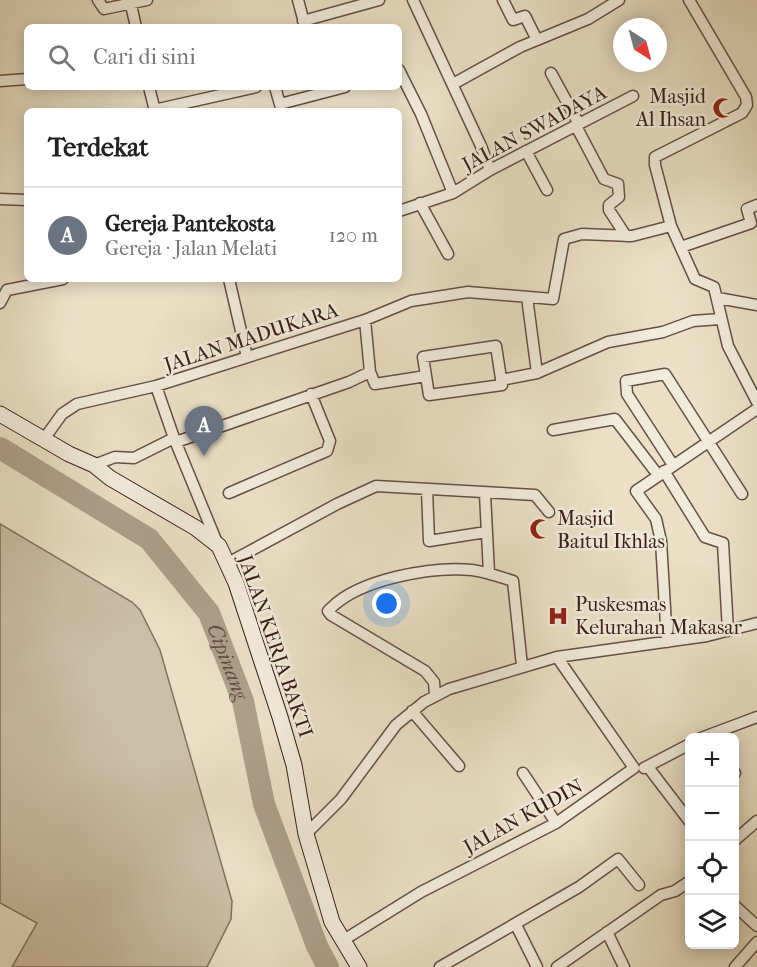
<!DOCTYPE html>
<html lang="id">
<head>
<meta charset="utf-8">
<style>
	body { margin:0; font-family:"IM FELL French Canon",serif; background:#f2f2f2; color:#202124 }
	.controls { position:absolute; right:18px; bottom:18px; display:grid; overflow:hidden; border-radius:9px; box-shadow:0 3px 15px #0003 }
	.controls button { width:54px; height:54px; display:grid; place-items:center; padding:0; border:0; border-bottom:2px solid #e0e0e0; background:#fff; color:#202124; font:30px sans-serif }
	.compass { position:absolute; left:613px; top:18px; width:54px; height:54px; border-radius:50%; background:#fff; box-shadow:0 3px 15px #0003; rotate:144deg }
	.you { position:absolute; left:387px; top:604px; width:21px; height:21px; margin:-15px; border:4px solid #fff; border-radius:50%; background:#1a73e8; box-shadow:0 0 0 9px #1a73e833 }
	.badge { display:grid; place-items:center; width:39px; height:39px; border-radius:50%; background:#0f766e; color:#fff; font-size:20px; font-weight:700 }
	.pin { position:absolute; translate:-50% -50px; filter:drop-shadow(0 2px 3px #0008) }
	.pin::after { content:''; position:absolute; top:32px; width:21px; height:18px; background:inherit; clip-path:polygon(0 0,100% 0,50% 100%) }
	.list { margin:0; padding:0; list-style:none }
	h2 { display:flex; justify-content:space-between; align-items:center; height:78px; margin:0; padding:0 24px; font-size:26px }
	h2 small { font-size:20px; font-weight:400; color:#757577 }
	.list li { display:grid; grid-template-columns:39px 1fr auto; gap:18px; align-items:center; box-sizing:border-box; height:96px; padding:0 24px; border-top:2px solid #e0e0e0 }
	.list b { display:block; font-size:22px; white-space:nowrap }
	.list p { margin:0; font-size:20px; white-space:nowrap; color:#757577 }
	.list em { font-size:20px; font-style:normal; color:#757577 }
	.icon { flex:none; width:33px; height:33px; fill:none; stroke:currentColor; stroke-width:2; stroke-linecap:round; stroke-linejoin:round }
	.map { position:relative; flex:none; width:757px; height:967px; overflow:hidden }
	.search { position:absolute; background:#fff; box-shadow:0 3px 15px #0003; left:24px; top:24px; width:378px; height:66px; display:flex; align-items:center; gap:15px; box-sizing:border-box; padding:0 21px; border-radius:9px; color:#757577; font-size:22px }
	.panel { position:absolute; background:#fff; box-shadow:0 3px 15px #0003; left:24px; top:108px; width:378px; height:174px; border-radius:9px }
	.map>svg:first-child { display:block }
</style>
</head>
<body>
<div class="map">
<svg width="757" height="967" viewBox="0 0 757 967">
	<rect width="100%" height="100%" fill="#eae0c6"/>
	<filter id="stains"><feTurbulence type="fractalNoise" baseFrequency=".00333" numOctaves="4"/><feColorMatrix values="0 0 0 0 .2 0 0 0 0 .09 0 0 0 0 .02 0 0 0 .5 -.17"/></filter>
	<radialGradient id="worn" r=".72"><stop offset=".6" stop-color="#630" stop-opacity="0"/><stop offset="1" stop-color="#630" stop-opacity=".3"/></radialGradient>
	<!-- green -->
	<path fill="#ccbfa8" stroke="#827060" stroke-width="1.5" d="M 0,524 L 132,602 L 140,610 L 160,650 L 232,901 L 231,919 L 207,967 L 12,967 L 37,923 L 0,903 Z"/>
	<g fill="none" stroke-linecap="round" stroke-linejoin="round">
		<!-- river -->
		<path stroke="#ae9f8b" stroke-width="22" id="s1" d="M 0,448 L 149,539 L 209,613 L 243,701 L 264,804 L 317,946 L 328,967"/>
		<!-- street casing -->
		<g stroke="#655044" stroke-width="13">
			<path id="street" d="M 98,0 L 104,9 L 147,0
				M 298,0 L 305,26
				M 413,0 L 481,146 L 490,170
				M 503,0 L 513,20 L 525,16 L 537,40
				M 689,0 L 746,97 L 747,105 L 742,113 L 655,157 L 655,165 L 671,226 L 695,279 L 714,287 L 728,346 L 757,402
				M 131,5 L 136,27
				M 303,21 L 379,0
				M 399,70 L 421,114 L 453,193
				M 551,73 L 579,124
				M 0,81 L 27,79
				M 453,84 L 520,47 L 588,19 L 619,0
				M 149,87 L 155,111
				M 275,87 L 282,111
				M 280,104 L 345,87
				M 154,110 L 256,87
				M 576,126 L 604,179 L 618,184 L 619,197 L 609,205 L 609,210 L 626,236
				M 526,151 L 547,190
				M 0,199 L 27,200
				M 420,203 L 448,254
				M 399,211 L 453,193 L 490,170 L 633,96
				M 681,247 L 751,223 L 747,209 L 757,205
				M 229,279 L 247,357
				M 527,297 L 537,373 L 608,342 L 663,332 L 693,321 L 720,319
				M 718,298 L 757,305
				M 0,303 L 7,290 L 63,279
				M 365,320 L 370,372 L 375,384 L 426,376
				M 496,346 L 502,385 L 429,395 L 423,357 Z
				M 501,380 L 537,373
				M 156,386 L 174,438 L 218,545
				M 553,430 L 615,419 L 658,475
				M 44,439 L 62,414 L 77,404 L 156,386 L 365,320 L 411,301 L 468,292 L 553,299 L 564,239 L 582,234 L 632,236 L 671,226
				M 176,442 L 349,382 L 370,372
				M 94,465 L 115,457 L 134,458 L 174,438
				M 673,465 L 627,394 L 626,381 L 665,374 L 742,494
				M 664,471 L 705,537 L 723,543 L 728,631
				M 427,490 L 429,541 L 486,532
				M 229,493 L 327,451 L 330,441 L 311,394
				M 485,494 L 489,573
				M 228,563 L 337,504 L 376,486 L 535,495 L 549,512
				M 667,642 L 661,541 L 656,519 L 636,491 L 757,409
				M 557,657 L 634,768
				M 435,695 L 434,682 L 425,671 L 331,615 L 328,611 L 331,608 C 360,579 432,566 472,570 C 487,572 500,577 513,581 L 522,666
				M 412,711 L 459,766
				M 701,738 L 757,717
				M 648,767 L 690,822
				M 644,768 L 690,744
				M 523,773 L 556,823
				M 734,773 L 735,773
				M 306,834 L 341,799 L 396,725 L 424,702 L 449,689 L 557,657 L 707,636 L 757,623
				M 734,841 L 757,821
				M 734,905 L 757,926
				M 516,925 L 537,967
				M 607,932 L 624,967
				M 342,941 L 421,892 L 556,823 L 634,768
				M 440,967 L 579,887 L 618,859 L 639,885
				M 557,967 L 661,895 L 675,891 L 690,881
				M 735,967 L 757,942"/>
		</g>
		<!-- secondary casing -->
		<g stroke="#392018" stroke-width="17">
			<path id="secondary" d="M 0,414 L 69,454 L 94,465 L 110,478 L 196,528 L 219,546 L 236,583 L 280,717 L 294,765 L 306,834 L 332,922 L 359,967"/>
		</g>
		<!-- street -->
		<use href="#street" stroke="#f1ebda" stroke-width="10"/>
		<!-- secondary -->
		<use href="#secondary" stroke="#f1ebda" stroke-width="15"/>
	</g>
	<!-- icons -->
	<defs>
		<g id="mosque-bare" transform="scale(1.62)"><path d="M3.5-4.9A6 6 0 1 0 3.5 4.9A5 5 0 1 1 3.5-4.9Z" fill="#8f2418" stroke="#f1ebda" stroke-width="2.5" paint-order="stroke"/></g>
		<g id="hospital-bare" transform="scale(1.62)"><path d="M-5-5h3v3.5h4V-5h3V5h-3V1.5h-4V5h-3Z" fill="#8f2418" stroke="#f1ebda" stroke-width="2.5" paint-order="stroke"/></g>
	</defs>
	<g fill-rule="evenodd">
		<use href="#mosque-bare" x="723" y="108"/>
		<use href="#mosque-bare" x="540" y="529"/>
		<use href="#hospital-bare" x="558" y="616"/>
	</g>
	<g text-anchor="middle" stroke-width="5" stroke-linejoin="round" paint-order="stroke">
		<!-- poi labels -->
		<g font-size="20" fill="#392018" stroke="#f1ebda" text-anchor="start">
			<text x="706" y="103" text-anchor="end">Masjid<tspan x="706" dy="23">Al Ihsan</tspan></text>
			<text x="557" y="525">Masjid<tspan x="557" dy="23">Baitul Ikhlas</tspan></text>
			<text x="575" y="611">Puskesmas<tspan x="575" dy="23">Kelurahan Makasar</tspan></text>
		</g>
		<!-- street labels -->
		<g font-size="20" fill="#392018" stroke="#f1ebda">
			<text transform="translate(534 128) rotate(-28)" y="7">JALAN SWADAYA</text>
			<text transform="translate(251 337) rotate(-18)" y="7">JALAN MADUKARA</text>
			<text transform="translate(276 646) rotate(71)" y="7">JALAN KERJA BAKTI</text>
			<text transform="translate(523 816) rotate(-29)" y="7">JALAN KUDIN</text>
		</g>
		<!-- water labels -->
		<g font-size="21" font-style="italic" fill="#624c40" stroke="#f1ebda">
			<text dy="7" stroke="none"><textPath href="#s1" startOffset="322">Cipinang</textPath></text>
		</g>
	</g>
	<rect width="100%" height="100%" filter="url(#stains)"/>
	<rect width="100%" height="100%" fill="url(#worn)"/>
</svg>
<div class="controls">
<button>+</button>
<button>−</button>
<button><svg class="icon" aria-label="locate" viewBox="0 0 24 24"><circle cx="12" cy="12" r="6"/><path d="M12 2v4M12 18v4M2 12h4M18 12h4"/></svg></button>
<button><svg class="icon" aria-label="layers" viewBox="0 0 24 24"><path d="M12 4l9 5-9 5-9-5zM3 14l9 5 9-5"/></svg></button>
</div>
<svg class="compass" viewBox="-18 -18 36 36"><path d="M0-13l5 13h-10z" fill="#e53935"/><path d="M0 13l5-13h-10z" fill="#757577"/></svg>
<div class="you"></div>
<div class="pin badge" style="left:204px;top:456px;background:#6b7280">A</div>
<div class="search"><svg class="icon" aria-label="search" viewBox="0 0 24 24"><circle cx="10" cy="10" r="6"/><path d="M15 15l6 6"/></svg>Cari di sini</div>
<section class="panel">
<h2>Terdekat<small></small></h2>
<ul class="list">
<li><span class="badge" style="background:#6b7280">A</span><div><b>Gereja Pantekosta</b><p>Gereja · Jalan Melati</p></div><em>120 m</em></li>
</ul>
</section>
</div>
</body>
</html>
